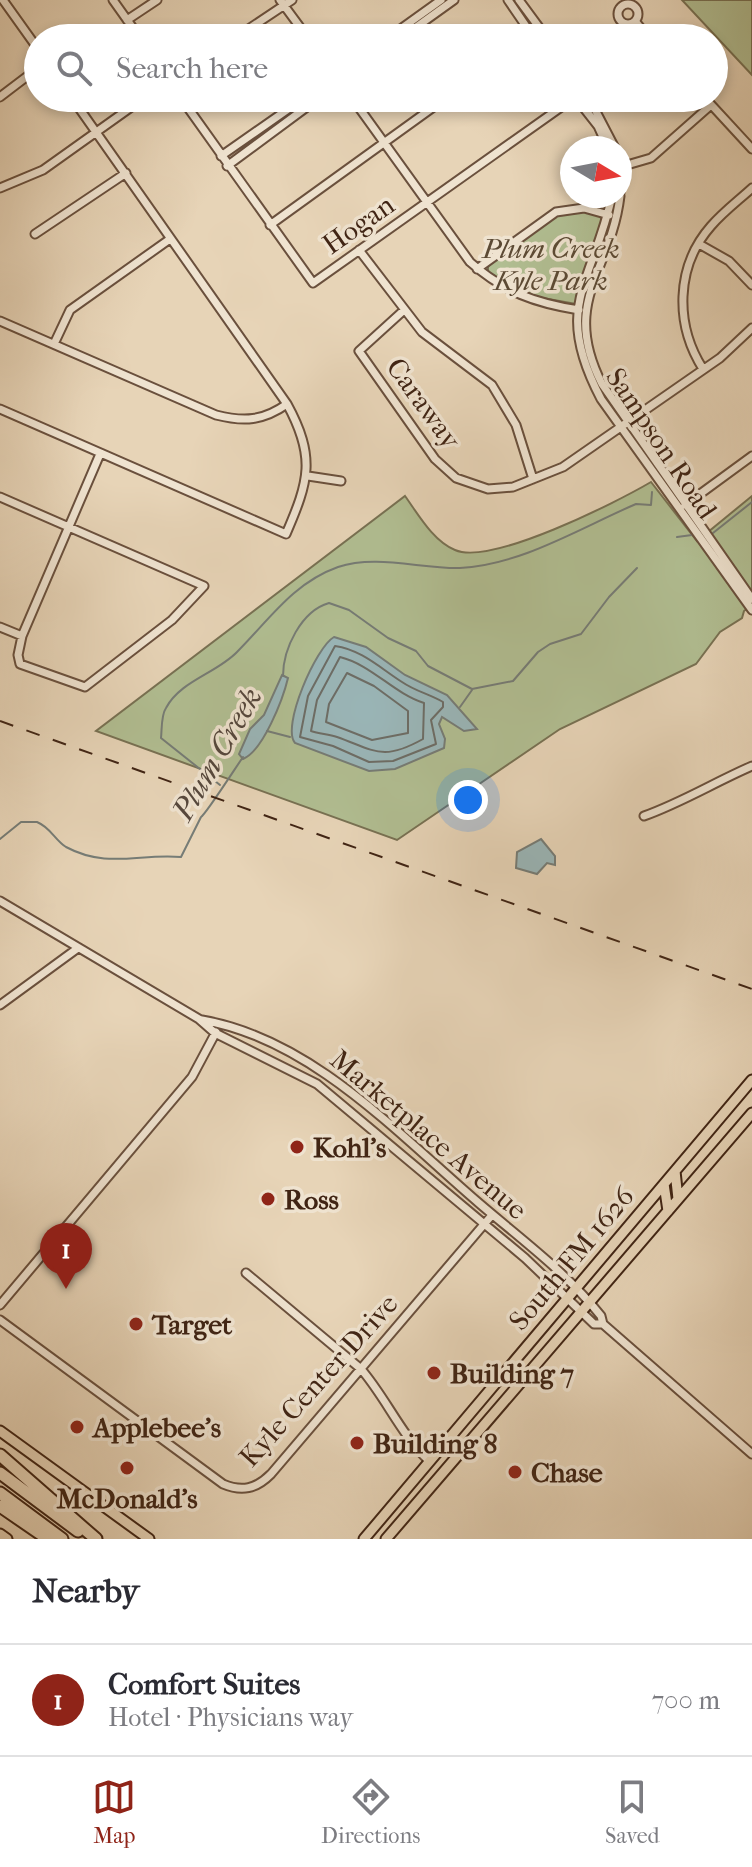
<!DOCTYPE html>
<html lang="en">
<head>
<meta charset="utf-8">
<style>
	body { margin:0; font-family:"IM FELL French Canon",serif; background:#f2f2f3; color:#2b2b33 }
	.compass { position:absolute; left:560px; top:136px; width:72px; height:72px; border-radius:50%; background:#fff; box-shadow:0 4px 12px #0003; rotate:100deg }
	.you { position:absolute; left:468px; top:800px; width:28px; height:28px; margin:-20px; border:6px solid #fff; border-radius:50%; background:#1a73e8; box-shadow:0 0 0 12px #1a73e833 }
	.badge { display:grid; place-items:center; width:52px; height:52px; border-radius:50%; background:#8f2418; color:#fff; font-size:26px; font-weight:700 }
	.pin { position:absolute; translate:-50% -66px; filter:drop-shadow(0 2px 4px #0008) }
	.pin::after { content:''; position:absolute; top:42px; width:28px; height:24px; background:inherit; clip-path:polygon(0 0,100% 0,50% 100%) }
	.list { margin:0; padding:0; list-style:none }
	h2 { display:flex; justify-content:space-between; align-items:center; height:104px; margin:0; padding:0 32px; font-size:34px }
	h2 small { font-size:26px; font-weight:400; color:#7c7c81 }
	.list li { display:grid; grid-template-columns:52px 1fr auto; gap:24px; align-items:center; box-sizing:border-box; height:112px; padding:0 32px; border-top:2px solid #e1e1e2 }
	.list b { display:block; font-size:30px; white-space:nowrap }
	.list p { margin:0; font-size:26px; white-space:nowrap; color:#7c7c81 }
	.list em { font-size:26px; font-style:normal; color:#7c7c81 }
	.icon { flex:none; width:44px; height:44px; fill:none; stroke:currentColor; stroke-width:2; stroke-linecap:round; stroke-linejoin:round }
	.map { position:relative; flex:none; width:752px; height:1539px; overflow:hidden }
	.search { position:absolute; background:#fff; box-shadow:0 4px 12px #0003; left:24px; right:24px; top:24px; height:88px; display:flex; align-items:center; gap:20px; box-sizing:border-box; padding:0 28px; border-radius:44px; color:#7c7c81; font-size:30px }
	.sheet { height:216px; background:#fff }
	nav { display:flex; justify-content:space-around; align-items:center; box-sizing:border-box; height:112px; border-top:2px solid #e1e1e2; background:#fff; font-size:22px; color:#7c7c81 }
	nav a { display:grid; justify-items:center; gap:4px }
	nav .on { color:#8f2418 }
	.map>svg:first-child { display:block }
</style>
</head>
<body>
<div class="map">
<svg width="752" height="1539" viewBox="0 0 752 1539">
	<rect width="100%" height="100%" fill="#e7d4b7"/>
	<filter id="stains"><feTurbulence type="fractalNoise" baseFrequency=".0025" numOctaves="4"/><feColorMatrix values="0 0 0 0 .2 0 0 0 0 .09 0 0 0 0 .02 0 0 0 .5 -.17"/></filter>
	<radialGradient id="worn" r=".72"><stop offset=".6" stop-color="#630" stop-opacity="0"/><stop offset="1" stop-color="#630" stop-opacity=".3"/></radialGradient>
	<!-- green -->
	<path fill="#b1be92" stroke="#787153" stroke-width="2" d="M 682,0 L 752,0 L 752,75 Z
		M 584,211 L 600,216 L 603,223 L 576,304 L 526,295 L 488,272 L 488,266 L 556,215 Z
		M 651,482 L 697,541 L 752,496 L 752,605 L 744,611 L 742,618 L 720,632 L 696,664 L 560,729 L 397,840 L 96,731 L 405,496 C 418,514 433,541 455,550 C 491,566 617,502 651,482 Z"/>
	<!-- water -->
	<path fill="#9ab6b8" stroke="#767c76" stroke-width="2" d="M 334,637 L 366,647 L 405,675 L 447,695 L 477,729 L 464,731 L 442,717 L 439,724 L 445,739 L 444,748 L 395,769 L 369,771 L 295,743 C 281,727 316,647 334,637 Z
		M 282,675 L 288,678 C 283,699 263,751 243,759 L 239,754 L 250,729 L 264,715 Z
		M 541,839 L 555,856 L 555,865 L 547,863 L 537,874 L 516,868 L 517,852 Z"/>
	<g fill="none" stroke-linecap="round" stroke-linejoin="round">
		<!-- shore -->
		<path stroke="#6d6d66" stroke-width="2" d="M 335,646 C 362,650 380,668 402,682 C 415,691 429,694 443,702 L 443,707 L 431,720 L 436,744 L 393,761 L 369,762 L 333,746 L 300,737 L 308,696 Z
			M 340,657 C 372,665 393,693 424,703 L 423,739 C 382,762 374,750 337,737 C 328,734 319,734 311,731 L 317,700 Z
			M 347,673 L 374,686 L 408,711 L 408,733 L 372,740 L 326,722 L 329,704 Z"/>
		<!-- stream -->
		<path stroke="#767c76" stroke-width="2" d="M 713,533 L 752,502
			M 677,537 L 692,535
			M 283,676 C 283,649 301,611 329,603 L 349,610 L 388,638 L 416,651 L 428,666 L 472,689 L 513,681 L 538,652 L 550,644 L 581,634 L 609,597 L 637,568
			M 460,707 L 472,690
			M 267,731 L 290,737
			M 220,785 L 161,738 C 162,729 161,715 166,708 C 180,681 217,673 237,652 C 269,620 293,583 338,567 C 376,554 421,569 460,568 C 521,565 580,528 636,504 L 651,505 L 652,492
			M 0,839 L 21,822 L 37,822 C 50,827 55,840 66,847 C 107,869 140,853 181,857 L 201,817 C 206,814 236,767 243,757"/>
		<!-- minor casing -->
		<g stroke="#6a503d" stroke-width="11">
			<path id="minor" d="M 3,0 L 38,49
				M 113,0 L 140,38
				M 280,0 L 308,38
				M 508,0 L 534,38
				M 519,0 L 547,38
				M618 14a10 10 0 1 1 20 0a10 10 0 1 1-20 0Z
				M 127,20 L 157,0
				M 635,21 L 649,38
				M 235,38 L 292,0
				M 388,38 L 441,0
				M 401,38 L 454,0
				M 0,97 L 38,68
				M 181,98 L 313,283 L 574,98
				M 352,98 L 470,262 C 504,292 535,303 579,310
				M 576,98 L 598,126 L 608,148
				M 589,98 L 615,148
				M 705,98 L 752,149
				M 221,156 L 304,98
				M 227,166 L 319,98
				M 620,167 L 651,158 L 711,105
				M 620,172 L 620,193
				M 0,188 L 43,170 L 144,98
				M 612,196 C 592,285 552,306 601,399 L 752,610
				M 620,196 C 611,272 560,301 602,384 L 752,599
				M 270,225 L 446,98
				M 35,234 L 126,173
				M 699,244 L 729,261 L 752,285
				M 359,250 L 422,332 L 492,385 L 516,425 L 533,479
				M 477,269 L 556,212 L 584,208 L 609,215
				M 403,311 L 359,351 L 435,459 L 456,478 L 488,489 L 513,487 L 563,467 L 720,358 L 752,328
				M 0,321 L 216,415 C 244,422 263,421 287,404
				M 54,344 L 70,310 L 170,239
				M 703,369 C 675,325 675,267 711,226 C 723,212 739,200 752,188
				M 0,409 L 286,534 C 309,481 316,457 287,404 L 72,98
				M 308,476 L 341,481
				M 0,497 L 204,586 L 172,620 L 85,687 L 20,664 L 18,655 L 22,636 L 100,454
				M 685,505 L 752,456
				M 0,627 L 22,636
				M 644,816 C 681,803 715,782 752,766
				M 0,901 L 199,1019 L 215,1033 L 317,1084 L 525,1258 L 594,1324 L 603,1324
				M 0,1005 L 78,948
				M 202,1020 C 312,1039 398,1134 480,1204 C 522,1240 566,1272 601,1316 L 603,1324 L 752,1454
				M 246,1273 L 361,1369 C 386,1398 400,1433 428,1460
				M 0,1305 L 192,1077 L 216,1032
				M 0,1320 L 223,1484 C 242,1492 256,1489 271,1474 L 492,1215"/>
		</g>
		<!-- major casing -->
		<g stroke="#402414" stroke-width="13">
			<path id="major" d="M 675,1171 L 678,1199
				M 664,1184 L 668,1211
				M 0,1431 L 149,1539
				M 0,1534 L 7,1539
				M 364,1539 L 752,1080
				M 386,1539 L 752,1113"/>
		</g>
		<!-- highway casing -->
		<g stroke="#402414" stroke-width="15">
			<path id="highway" d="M 0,1455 L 96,1539
				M 0,1473 L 78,1531
				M 0,1493 L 62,1539
				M 0,1506 L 48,1539"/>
		</g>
		<!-- minor -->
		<use href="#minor" stroke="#efe3d0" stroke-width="7"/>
		<!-- major -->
		<use href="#major" stroke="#e7d4b7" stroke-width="9"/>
		<!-- highway -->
		<use href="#highway" stroke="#e7d4b7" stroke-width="11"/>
		<!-- rail -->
		<path stroke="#402414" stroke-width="2" stroke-dasharray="14 14" stroke-linecap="butt" d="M 0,721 L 752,989"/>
	</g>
	<!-- markers -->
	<g fill="#8f2418" stroke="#efe3d0" stroke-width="3">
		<circle cx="297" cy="1147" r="8"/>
		<circle cx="268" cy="1199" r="8"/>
		<circle cx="136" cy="1324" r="8"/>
		<circle cx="434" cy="1373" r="8"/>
		<circle cx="77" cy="1427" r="8"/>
		<circle cx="357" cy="1443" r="8"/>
		<circle cx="127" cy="1468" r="8"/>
		<circle cx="515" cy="1472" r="8"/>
	</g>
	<g text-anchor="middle" stroke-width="7" stroke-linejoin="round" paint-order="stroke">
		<!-- street labels -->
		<g font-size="28" fill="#402414" stroke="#efe3d0">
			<text transform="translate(358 224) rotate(-35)" y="10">Hogan</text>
			<text transform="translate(424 403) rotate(54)" y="10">Caraway</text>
			<text transform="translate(662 443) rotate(56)" y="10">Sampson Road</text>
			<text transform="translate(429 1134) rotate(40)" y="10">Marketplace Avenue</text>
			<text transform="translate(571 1258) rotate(-50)" y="10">South FM 1626</text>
			<text transform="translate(318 1380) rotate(-48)" y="10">Kyle Center Drive</text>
		</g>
		<!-- park labels -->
		<g font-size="28" font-style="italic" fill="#5c4a34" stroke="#efe3d0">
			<text x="551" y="258">Plum Creek<tspan x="551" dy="32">Kyle Park</tspan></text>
		</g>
		<!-- poi labels -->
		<g font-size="28" font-weight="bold" fill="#402414" stroke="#efe3d0" text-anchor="start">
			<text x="313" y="1157">Kohl's</text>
			<text x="284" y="1209">Ross</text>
			<text x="152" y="1334">Target</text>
			<text x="450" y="1383">Building 7</text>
			<text x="93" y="1437">Applebee's</text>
			<text x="373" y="1453">Building 8</text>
			<text x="531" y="1482">Chase</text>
			<text x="127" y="1508" text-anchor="middle">McDonald's</text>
		</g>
		<!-- water labels -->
		<g font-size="30" font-style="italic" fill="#56483d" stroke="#efe3d0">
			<text transform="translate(217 754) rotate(-60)" y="10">Plum Creek</text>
		</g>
	</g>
	<rect width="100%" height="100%" filter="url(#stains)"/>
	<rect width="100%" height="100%" fill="url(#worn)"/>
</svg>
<svg class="compass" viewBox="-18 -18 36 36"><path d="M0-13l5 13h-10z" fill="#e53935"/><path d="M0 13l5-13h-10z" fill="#7c7c81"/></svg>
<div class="you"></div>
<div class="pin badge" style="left:66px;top:1289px">1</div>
<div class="search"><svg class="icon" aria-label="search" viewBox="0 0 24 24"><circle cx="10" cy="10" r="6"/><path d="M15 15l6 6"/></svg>Search here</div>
</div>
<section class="sheet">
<h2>Nearby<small></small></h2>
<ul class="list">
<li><span class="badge">1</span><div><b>Comfort Suites</b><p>Hotel · Physicians way</p></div><em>700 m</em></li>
</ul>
</section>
<nav>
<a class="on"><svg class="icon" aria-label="map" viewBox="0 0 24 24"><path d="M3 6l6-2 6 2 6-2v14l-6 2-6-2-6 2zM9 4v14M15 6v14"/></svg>Map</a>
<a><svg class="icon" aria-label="directions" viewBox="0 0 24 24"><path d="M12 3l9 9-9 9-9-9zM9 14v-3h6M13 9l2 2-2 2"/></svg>Directions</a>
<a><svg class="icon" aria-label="saved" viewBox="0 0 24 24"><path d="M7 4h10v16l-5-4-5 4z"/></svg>Saved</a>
</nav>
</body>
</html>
